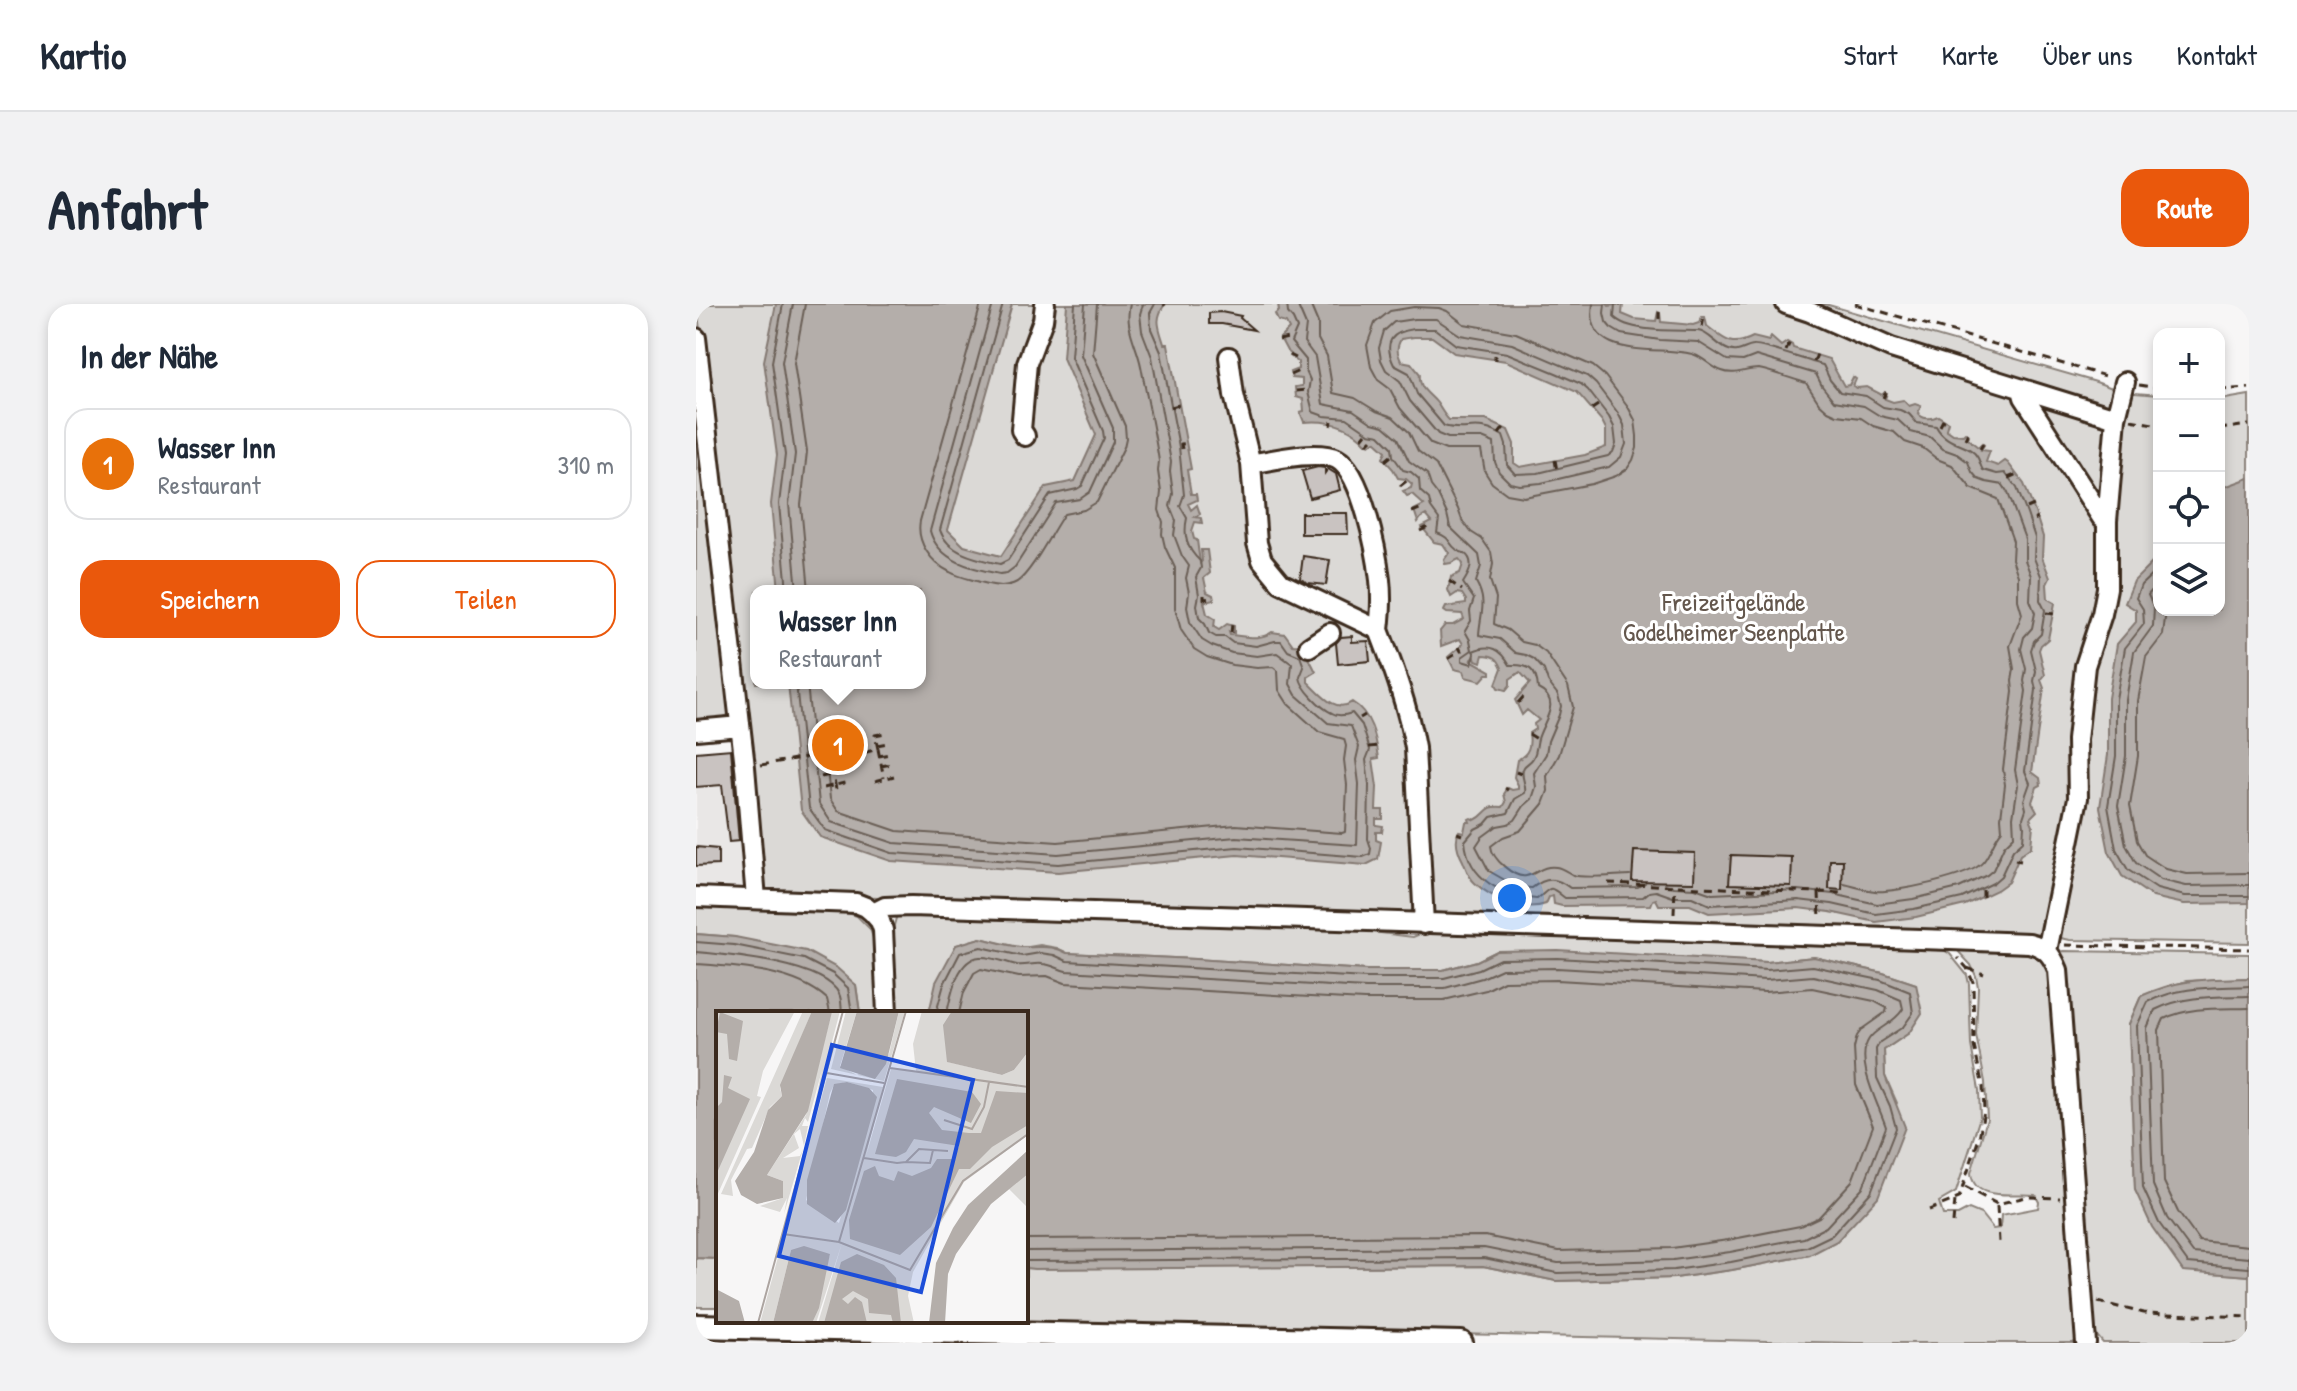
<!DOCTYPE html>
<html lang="de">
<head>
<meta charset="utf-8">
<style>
	body { margin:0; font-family:"Patrick Hand",sans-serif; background:#f2f2f3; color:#1f2937 }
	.controls { position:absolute; right:24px; top:24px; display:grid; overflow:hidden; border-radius:16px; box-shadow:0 4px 12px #0003 }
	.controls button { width:72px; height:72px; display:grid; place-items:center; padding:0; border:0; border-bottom:2px solid #e0e1e3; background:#fff; color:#1f2937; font:40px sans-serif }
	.you { position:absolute; left:816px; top:594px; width:28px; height:28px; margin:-20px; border:6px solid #fff; border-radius:50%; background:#1a73e8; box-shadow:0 0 0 12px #1a73e833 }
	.badge { display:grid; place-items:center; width:52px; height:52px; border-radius:50%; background:#ea580c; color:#fff; font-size:26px; font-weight:700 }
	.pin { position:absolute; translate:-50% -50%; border:4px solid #fff; box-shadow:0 2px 8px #0006 }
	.popup { position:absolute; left:54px; top:281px; width:176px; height:104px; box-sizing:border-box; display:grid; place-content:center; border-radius:16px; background:#fff; filter:drop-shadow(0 2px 6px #0005); font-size:26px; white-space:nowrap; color:#747a83 }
	.popup b { font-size:30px; color:#1f2937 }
	.popup::after { content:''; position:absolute; left:50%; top:100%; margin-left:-16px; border:16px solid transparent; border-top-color:#fff }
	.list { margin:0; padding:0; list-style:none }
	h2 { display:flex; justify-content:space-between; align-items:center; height:104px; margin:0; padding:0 32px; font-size:34px }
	h2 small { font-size:26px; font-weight:400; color:#747a83 }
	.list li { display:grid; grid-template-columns:52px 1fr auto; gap:24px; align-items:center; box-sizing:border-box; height:112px; margin:0 16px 16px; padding:0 16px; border:2px solid #e0e1e3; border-radius:24px }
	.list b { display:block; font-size:30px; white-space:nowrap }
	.list p { margin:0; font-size:26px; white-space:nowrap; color:#747a83 }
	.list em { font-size:26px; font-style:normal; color:#747a83 }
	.actions { display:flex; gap:16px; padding:24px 32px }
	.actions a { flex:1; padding:18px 0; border:2px solid #ea580c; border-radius:24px; text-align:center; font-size:28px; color:#ea580c }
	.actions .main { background:#ea580c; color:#fff }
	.icon { flex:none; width:44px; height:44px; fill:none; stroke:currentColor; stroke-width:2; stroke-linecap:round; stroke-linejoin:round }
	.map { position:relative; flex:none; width:1553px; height:1039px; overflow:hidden; border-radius:24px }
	header { display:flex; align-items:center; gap:48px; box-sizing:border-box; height:112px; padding:0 40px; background:#fff; border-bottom:2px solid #e0e1e3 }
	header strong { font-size:38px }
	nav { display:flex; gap:44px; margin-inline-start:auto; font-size:28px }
	.intro { display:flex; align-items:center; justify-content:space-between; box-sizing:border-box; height:192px; padding:0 48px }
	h1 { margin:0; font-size:56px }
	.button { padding:20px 36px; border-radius:24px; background:#ea580c; color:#fff; font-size:28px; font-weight:700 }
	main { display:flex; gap:48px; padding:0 48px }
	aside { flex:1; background:#fff; border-radius:24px; box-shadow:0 4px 12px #0003 }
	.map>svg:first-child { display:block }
</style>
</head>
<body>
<header>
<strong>Kartio</strong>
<nav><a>Start</a><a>Karte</a><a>Über uns</a><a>Kontakt</a></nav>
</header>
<div class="intro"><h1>Anfahrt</h1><a class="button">Route</a></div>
<main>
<aside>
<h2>In der Nähe<small></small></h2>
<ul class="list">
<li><span class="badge" style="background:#e8710a">1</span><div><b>Wasser Inn</b><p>Restaurant</p></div><em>310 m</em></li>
</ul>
<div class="actions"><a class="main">Speichern</a><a>Teilen</a></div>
</aside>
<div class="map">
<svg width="1553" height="1039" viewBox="0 0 1553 1039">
	<rect width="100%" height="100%" fill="#f7f6f6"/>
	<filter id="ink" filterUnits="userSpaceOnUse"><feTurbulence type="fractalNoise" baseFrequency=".0125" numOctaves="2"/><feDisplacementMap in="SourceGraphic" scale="16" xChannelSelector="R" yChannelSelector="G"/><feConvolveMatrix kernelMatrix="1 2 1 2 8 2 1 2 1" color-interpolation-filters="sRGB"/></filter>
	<g filter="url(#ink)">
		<!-- built -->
		<path fill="#e9e7e6" d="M 38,445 L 51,582 L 0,581 L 0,448 Z"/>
		<!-- green -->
		<path fill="#dbd9d6" stroke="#8b827a" stroke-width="2" fill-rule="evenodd" d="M 1,0 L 1129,0 L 1400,78 L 1427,88 L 1463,91 L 1463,306 L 1523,306 L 1523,96 L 1553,91 L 1553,639 L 1374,636 L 1347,630 L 1337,633 L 749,617 L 738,609 L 732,595 L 722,595 L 712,613 L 209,596 L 82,587 L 67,584 ZM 60,287 L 224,287 L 224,379 L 60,379 Z
			M 0,80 L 34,410 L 23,416 L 0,421 Z
			M 0,601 L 54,602 L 146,607 L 161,612 L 174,625 L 181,645 L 184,709 L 164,709 L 160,681 L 39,633 L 0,630 Z
			M 204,609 L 612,620 L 717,633 L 729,628 L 1241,642 L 1254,650 L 1271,671 L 1273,680 L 1275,741 L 1283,786 L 1284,813 L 1260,888 L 1243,898 L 1247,911 L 1262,911 L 1273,905 L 1285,910 L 1297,925 L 1304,924 L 1305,911 L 1342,904 L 1343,898 L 1339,891 C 1319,888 1278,899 1275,869 L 1291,815 L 1289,778 L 1280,731 L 1282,683 L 1280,672 L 1275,661 L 1260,645 L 1263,641 L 1340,647 L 1356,664 L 1381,1036 L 1377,1039 L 1159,1039 L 267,1019 L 260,1017 L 330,1017 L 330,964 L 787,962 L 860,977 L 979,974 L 1036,966 L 1114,951 L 1201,799 L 1189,772 L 1188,746 L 1213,729 L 1220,680 L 1187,669 L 1118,653 L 1071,658 L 801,647 L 781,657 L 747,666 L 670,666 L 499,655 L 371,649 L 361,644 L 344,641 L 327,644 L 284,634 L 260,641 L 233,709 L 201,709 L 197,625 L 200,614 Z
			M 1368,647 L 1553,650 L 1553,674 L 1490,677 L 1445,692 L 1433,720 L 1439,886 L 1487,966 L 1553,972 L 1553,1039 L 1407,1039 L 1396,1026 L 1361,649 Z
			M 0,954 L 22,955 L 22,1003 L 0,1003 Z"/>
		<!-- water -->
		<path fill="#b4aeaa" stroke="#847972" stroke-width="2" fill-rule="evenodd" d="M 80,0 L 316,0 L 252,226 L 268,242 L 305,252 L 350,183 L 379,177 L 400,131 L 367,54 L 371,0 L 469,0 C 458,16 463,23 468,40 L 472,40 L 495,165 L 491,166 L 495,190 L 500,190 L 501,196 L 492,200 L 495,206 L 501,201 L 504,210 L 499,213 L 505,214 L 506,219 L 499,218 L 496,227 L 498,235 L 501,236 L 504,259 L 506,257 L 505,246 L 511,246 L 514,269 L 508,274 L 511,288 L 517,291 L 518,296 L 508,298 L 511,310 L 519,315 L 518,323 L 523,326 L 531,320 L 538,322 L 538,329 L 533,328 L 534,331 C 548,332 564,337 576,328 L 589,330 L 597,341 L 607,342 L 620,368 L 612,373 L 612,378 C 625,390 639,410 656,398 C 675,409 680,433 683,454 L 677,455 L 681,483 L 680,506 L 687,506 L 687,515 L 680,515 L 680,521 L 687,522 L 686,528 L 680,528 L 680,536 L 685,538 L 682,555 L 670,561 L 541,551 L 362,568 L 195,557 L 124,533 L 105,506 L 92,379 L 224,379 L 224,287 L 83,287 L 75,200 L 81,151 L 68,57 Z
			M 582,0 L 911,0 L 913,2 L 927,0 L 926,10 L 938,15 L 960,17 L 962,8 L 964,9 L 965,18 L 997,21 L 1003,19 L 1006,13 L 1009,13 L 1011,22 C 1029,36 1035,44 1057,33 L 1073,37 L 1075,33 L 1085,42 L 1091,38 L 1096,41 L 1097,44 L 1133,55 L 1148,82 L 1153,81 L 1157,73 L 1160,75 L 1157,82 L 1161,84 L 1171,83 L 1186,91 L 1189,88 L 1191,89 L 1189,95 L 1197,98 L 1207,96 L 1213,102 L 1219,100 L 1225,102 L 1222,109 C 1226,116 1236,115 1242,112 L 1252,118 L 1250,125 L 1257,130 L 1267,131 L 1269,129 L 1273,131 L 1272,135 L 1282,143 L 1286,139 L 1288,141 L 1285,146 L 1294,147 L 1290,158 L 1302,162 L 1309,157 L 1312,159 L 1328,180 L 1339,208 L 1347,233 L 1346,253 L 1354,274 L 1351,280 L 1352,295 L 1359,299 L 1352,335 L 1345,341 L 1343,346 L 1349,371 L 1345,376 L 1348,384 L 1336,468 L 1344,474 L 1345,481 L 1341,483 L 1336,498 L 1341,507 L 1334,514 L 1337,521 L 1335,543 L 1324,551 L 1312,578 L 1301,586 L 1269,601 L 1220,613 L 1180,618 L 1134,608 L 1102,604 L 1013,609 L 994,601 L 963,601 L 960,595 L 957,596 L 955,601 L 866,602 L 858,600 L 857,592 L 853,593 L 850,600 C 828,608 796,595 779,579 C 773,574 770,565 767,557 C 762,548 758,537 763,527 L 768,528 L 770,518 L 774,518 L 773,515 L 775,514 L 779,516 C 792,510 788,501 807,503 L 810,498 L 808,490 L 812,484 L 816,486 L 822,485 L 822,481 L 818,473 L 821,456 C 833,450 835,442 833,429 L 839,425 L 838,420 L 843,416 L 831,406 L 826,411 L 819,396 L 834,379 L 824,368 L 814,375 L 814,381 L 810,386 L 802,384 L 800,380 L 806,364 C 802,354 798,351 787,351 L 785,358 L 780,356 L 779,353 L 775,356 L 795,367 L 795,370 L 791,370 L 785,377 L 769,373 L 767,367 L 758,365 L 752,353 L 767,340 L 764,335 L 745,342 L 744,327 L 749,321 L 757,321 L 768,315 L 766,310 L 751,309 L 748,307 L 750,303 L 770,300 L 770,296 L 766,290 L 761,289 L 755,293 L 752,286 L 755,273 L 764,269 L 767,260 L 763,255 L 755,259 L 749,260 L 748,256 L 753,249 L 747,240 L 738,238 L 726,223 L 736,218 L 730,211 L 725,214 L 722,218 L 718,206 L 728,201 L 716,190 L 711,192 L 707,187 L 715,184 L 716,180 L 710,175 L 702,174 L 697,165 L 687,154 L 690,147 L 679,137 L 674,141 L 671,140 C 654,121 632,116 608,118 L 604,108 L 608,107 L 607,95 L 600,93 L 599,83 L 606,82 L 606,75 L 596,74 L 594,68 L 602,65 L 602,58 L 594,52 L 595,50 L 591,47 L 584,34 L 593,25 L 590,19 L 582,17 L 579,10 L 583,7 ZM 718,33 L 736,33 L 758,49 L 810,57 L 881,88 L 906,117 L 910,125 L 910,143 L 889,151 L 824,163 L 818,159 L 818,140 L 812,126 L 790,116 L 753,116 C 748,111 745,105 741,99 C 733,89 722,85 724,70 L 715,59 L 705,57 C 701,48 700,44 705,35 Z
			M 1553,174 L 1553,599 L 1488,600 L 1457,593 L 1426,572 L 1413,548 L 1404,503 L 1412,451 L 1412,394 L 1421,340 L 1440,318 L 1440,306 L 1429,299 L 1438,277 L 1463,252 L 1463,306 L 1523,306 L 1523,185 Z
			M 0,630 L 39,633 L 110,647 L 141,664 L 160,681 L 164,709 L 22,709 L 22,955 L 0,954 Z
			M 284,634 C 298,637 314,643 328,643 C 347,644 354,640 371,649 L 499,655 L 670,666 L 747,666 L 781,657 L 801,647 L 861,646 L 1071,658 L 1118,653 L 1187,669 L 1220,680 L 1226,709 L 1213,729 L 1188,746 L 1189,772 L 1209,823 L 1182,893 L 1141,937 L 1114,951 L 1036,966 L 979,974 L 860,977 L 787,962 L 338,965 L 330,964 L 330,709 L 233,709 L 240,678 L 260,641 Z
			M 1553,674 L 1553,972 L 1487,967 L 1456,923 L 1439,886 L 1433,720 L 1445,692 C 1485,674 1511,675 1553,674 Z"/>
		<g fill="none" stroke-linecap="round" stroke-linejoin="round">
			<!-- shore -->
			<path stroke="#6b5f56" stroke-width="2" d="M 87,0 L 76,58 L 89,151 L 83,200 L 91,287
				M 97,0 L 86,58 L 99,150 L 93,200 L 101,287
				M 109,0 L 98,59 L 111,148 L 105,201 L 113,287
				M 285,0 L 224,217 C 220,238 235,259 254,268 C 263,273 274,275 284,278 C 296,281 308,285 321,278 C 336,268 356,227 368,210 L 388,206 L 401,198 L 428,143 L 430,134 L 429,122 L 397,49 L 401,0
				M 297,0 L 234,227 C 242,257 277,265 304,270 L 311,269 L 319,263 L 360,199 L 384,195 L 394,188 L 417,138 L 417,124 L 385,51 L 389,0
				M 307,0 L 244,226 C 252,250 282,255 304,260 L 312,256 L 354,191 L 381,185 L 386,182 L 408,134 L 407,127 L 375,53 L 379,0
				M 591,0 L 592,9 L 597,15 L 601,24 L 595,38 L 610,56 L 610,67 L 614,76 L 612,88 L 617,108 L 628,112 L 651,114 L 673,129 L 684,131 L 696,143 L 697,152 L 707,166 L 715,168 L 723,175 L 724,187 L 733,195 L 735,204 L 743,215 L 741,229 C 756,234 751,239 761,246 C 763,248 766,248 768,249 C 780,257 773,270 767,279 L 778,295 L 774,307 L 775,317 L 769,327 L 774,336 L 776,346 L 766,353 L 766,357 L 776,360 L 779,350 L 777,347 C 795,339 805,345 814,361 C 832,360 841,365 842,385 C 867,397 847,417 842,435 C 840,442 841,447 837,454 C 835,458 830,460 828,463 C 823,471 831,480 829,489 L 819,495 L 812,509 L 795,513 L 789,520 L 779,525 L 769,537 C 772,575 807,593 841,595 C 857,582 852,581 869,594 L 947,593 L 953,588 L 960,587 L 977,593 L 996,593 L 1014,601 L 1102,596 L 1136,600 L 1180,610 L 1218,605 L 1266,594 L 1297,579 L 1305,572 L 1317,546 L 1327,537 L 1328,522 L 1327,514 L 1330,505 L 1328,496 L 1334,479 L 1329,467 L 1340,386 L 1338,377 L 1340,367 L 1335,346 L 1338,337 L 1345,330 L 1349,306 L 1344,296 L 1345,272 L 1338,254 L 1339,234 L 1331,210 L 1321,184 L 1309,169 L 1301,170 L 1287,166 C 1284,162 1284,158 1282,154 C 1275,139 1251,143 1240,122 L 1221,119 L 1213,110 L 1204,106 L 1187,103 L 1170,92 L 1144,88 L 1134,76 L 1127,61 C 1114,58 1065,40 1057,42 C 1048,43 1043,50 1033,46 C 1022,43 1013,28 1002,27 C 980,26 933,29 918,13 L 919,0
				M 601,0 L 610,21 L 608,38 L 619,53 L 627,100 L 657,106 L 676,119 L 688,122 L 702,134 L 713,157 L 731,170 L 735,182 L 742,191 L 751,210 L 754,223 L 783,251 L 785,262 L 780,278 C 792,299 784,310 783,331 L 804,335 L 820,349 L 830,351 L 838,355 L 848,366 L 852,378 L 862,391 L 865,402 L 863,411 L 852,437 L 850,450 L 838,469 L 840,483 L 836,495 L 828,502 L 819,516 L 812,520 L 801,522 L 786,533 L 780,542 L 793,567 L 821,583 L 836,584 C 850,573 860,573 874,584 L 942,583 L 949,579
				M 614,0 L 622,19 L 622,35 L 631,52 L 637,89 L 659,94 L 680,107 L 697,113 L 713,128 L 722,147 L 740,161 L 762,205 L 766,216 L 775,228 L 786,235 L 795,248 L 797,260 L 794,276 L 800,294 L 798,320 L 812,326 L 826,338 L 839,341 L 850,349 L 872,382 L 877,403 L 863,451 L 851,472 L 852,487 L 847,500 L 824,527 L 807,533 L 795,542 C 796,555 818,574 830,572 C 841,570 846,561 860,563 C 867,564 871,568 877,571 C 887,575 922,571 934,571
				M 897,0 C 887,60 969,40 999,51 C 1008,54 1016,64 1026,67 C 1039,72 1050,65 1062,65 C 1072,66 1099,76 1110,79 L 1123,99 L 1132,107 L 1141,111 L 1165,114 L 1177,122 L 1198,128 L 1209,138 L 1227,144 L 1241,155 L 1256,161 L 1275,184 L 1302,195 L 1317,237 L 1316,255 L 1322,272 L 1322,296 L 1326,310 L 1314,342 L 1318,365 L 1316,377 L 1317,388 L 1307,465 L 1309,481 L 1305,513 L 1306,526 C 1297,536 1295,549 1287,558 C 1275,573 1198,589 1179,587 C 1169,586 1158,582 1148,580
				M 909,0 L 908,9 L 910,18 L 915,24 L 925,30 L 964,36 L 1002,38 L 1031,56 L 1047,57 L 1060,52 L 1120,70 L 1126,82 L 1138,97 L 1168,102 L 1184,112 L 1202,116 L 1215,128 L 1234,133 L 1247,145 L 1261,150 L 1272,158 L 1276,168 L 1282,175 L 1290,178 L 1307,181 L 1312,189 L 1329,235 L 1329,256 L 1335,272 L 1334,296 L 1339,309 L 1336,324 L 1328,333 L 1325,345 L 1330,365 L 1328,377 L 1330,387 L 1319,466 L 1322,481 L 1317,513 L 1318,532 L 1308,542 L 1297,566 L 1291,571 L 1263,584 L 1217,595 L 1181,600 L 1137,590 L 1102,586 L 1016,590 L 999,584 L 978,583 L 969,580
				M 718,3 L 743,4 L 751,7 L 768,20 L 820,29 L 897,62 L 909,72 L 931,101 L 939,116 L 941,132 L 941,144 L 937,156 L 931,165 L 920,172 L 896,180 L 828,193 L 811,190 L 796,179 L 789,168 L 785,146 L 750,146 L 735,140 L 704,104 L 694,85 L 682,76 L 675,63 L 671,41 L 679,19 L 694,7 Z
				M 718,15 L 740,15 L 764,31 L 816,40 L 891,72 L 900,80 L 922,109 L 928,121 L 930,140 L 925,153 L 913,163 L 845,179 L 824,181 L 814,179 L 803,168 L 799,158 L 798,139 L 786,134 L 752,134 L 742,130 L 714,97 L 704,77 L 690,66 L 685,56 L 683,44 L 688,27 L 698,18 Z
				M 718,25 L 739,25 L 760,41 L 811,49 L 860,69 L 885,80 L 892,86 L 913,113 L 918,123 L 920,140 L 917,148 L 912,152 L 842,169 L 819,170 L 811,161 L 810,141 L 807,132 C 783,116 769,129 748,122 L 721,90 L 713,69 L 698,61 C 687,38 695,28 718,25 Z
				M 1463,264 L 1445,281 L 1440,294 L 1447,305 L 1448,320 L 1429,344 L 1420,395 L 1420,452 L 1412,502 L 1420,545 L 1432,566 L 1461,585 L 1489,592 L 1553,592
				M 1463,278 L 1452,291 L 1458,304 L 1457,322 L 1438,348 L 1430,396 L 1430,452 L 1422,502 L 1430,541 L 1440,559 L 1465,576 L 1490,582 L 1553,581
				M 1470,306 L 1467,331 L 1450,353 L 1442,397 L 1442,452 L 1434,502 L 1441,537 L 1449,551 L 1470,565 L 1491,570 L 1553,569
				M 100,379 L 113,504 L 129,526 L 196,549 L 362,560 L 541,543 L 667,553 L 674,550 L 675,544 L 672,535 L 673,481 L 670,456 L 674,446 L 666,421 L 656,409 C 650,411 642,413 636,409 C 625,404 605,384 604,373 L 608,363 L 604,352 L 592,347 L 585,337 L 579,337 L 560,342 L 537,339 L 529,333 L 520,333 L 513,329 L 509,320 L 503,314 L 501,301 L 503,291 L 500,273 L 505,264 L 504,257 C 491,245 487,232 491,214 L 484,202 L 488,191 L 483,143 L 465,48 L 455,25 L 454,9 L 459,0
				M 111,379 L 123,500 L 135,518 L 198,539 L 362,550 L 540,533 L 661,541 L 663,480 L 660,456 L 663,443 L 655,422 L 632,419 L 600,391 L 594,380 L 596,360 L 581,349 L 561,352 L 536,349 L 516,342 L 506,336 L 494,318 L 491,303 L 493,289 L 490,274 L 493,262 L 486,252 L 478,231 L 480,217 L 474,202 L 477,190 L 474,167 L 475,158 L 456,53 L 446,27 L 444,10 L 447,0
				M 128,434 L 134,495 L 142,507 L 201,527 L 362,538 L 540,521 L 646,529 L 649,528 L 651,481 L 648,456 L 650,442 L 648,435 L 623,428 L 592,400 L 583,386 L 582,367 L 577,363 L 561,364 L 536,361 L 511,353 L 498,345 L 485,326 L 479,304 L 479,264 L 469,243 L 466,230 L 467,218 L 463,206 L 465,188 L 462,167 L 463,157 C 458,125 451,94 445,62 C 441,41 428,23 434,0
				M 0,638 L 38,641 L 108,655 L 137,670 L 152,684 L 156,709
				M 0,648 C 32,651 128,659 143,690 C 146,695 145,704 146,709
				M 0,660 C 42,663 99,666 131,695 L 134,709
				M 1553,682 C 1517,684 1484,682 1452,698 L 1441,722 L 1447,884 L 1463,919 L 1492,959 L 1553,964
				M 1553,692 C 1521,693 1489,691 1459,706 L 1451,724 L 1457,881 L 1471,914 L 1497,949 L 1553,954
				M 1553,704 C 1525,705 1494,702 1468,715 L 1463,726 L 1468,878 L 1482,908 L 1503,937 L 1553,942
				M 240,709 L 248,680 L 264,649 L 285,643 L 326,652 L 344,649 L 358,651 L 371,657 L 670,674 L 748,674 L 783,665 L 804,655 L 861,654 L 1071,666 L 1117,662 L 1184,676 L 1214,688 L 1217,709 L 1207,723 L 1184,738 L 1180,745 L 1181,774 L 1194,802 L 1200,824 L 1175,888 L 1136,931 L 1111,943 L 1035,958 L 978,966 L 861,969 L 788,954 L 330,957
				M 251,709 C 255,691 261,655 284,653 C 296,652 310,659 321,661 C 330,662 338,659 346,660 C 355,660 362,665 370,667 L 670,684 L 749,684 L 786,674 L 806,665 L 861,664 L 1070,676 L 1117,672 L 1182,686 L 1205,696 L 1207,705 C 1197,721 1181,723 1173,735 C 1158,757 1183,801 1190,823 L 1167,883 L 1130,923 L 1108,934 L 1034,948 L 977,956 L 862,959 L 788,944 L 330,947
				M 263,709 L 268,688 L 278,669 L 285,665 L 323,673 L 351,672 L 369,679 L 668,696 L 748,696 L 790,686 L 808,677 L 861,676 L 1069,688 L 1116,684 L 1178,697 L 1191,704 L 1190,708 L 1166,725 L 1161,732 L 1158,744 L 1160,781 L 1177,822 L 1156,877 L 1123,913 L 1104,922 L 1032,936 L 976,944 L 863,947 L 789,932 L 330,935"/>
		</g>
		<!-- building -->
		<path fill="#c9c3c1" stroke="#3b2a1e" stroke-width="2" d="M 525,8 L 545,12 L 544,14 L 558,26 L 526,20 L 513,20 L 513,9 Z
			M 622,163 L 629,164 L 629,169 L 632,165 L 640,170 L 644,186 L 614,194 L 606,167 Z
			M 605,209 L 651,209 L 652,230 L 605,230 Z
			M 607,252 L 634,256 L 630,281 L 612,279 L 604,275 Z
			M 656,332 L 656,338 L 672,337 L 674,357 L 642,360 L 640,339 L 645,333 Z
			M 150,429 L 155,452 L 135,457 L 130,433 Z
			M 35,445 L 43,537 L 33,538 L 26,481 L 0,483 L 0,448 Z
			M 0,543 L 22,545 L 22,561 L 0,562 Z
			M 938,547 L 999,549 L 998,578 L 936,577 Z
			M 1035,551 L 1096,553 L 1095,582 L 1033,580 Z
			M 1134,556 L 1147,556 L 1146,586 L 1133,585 Z"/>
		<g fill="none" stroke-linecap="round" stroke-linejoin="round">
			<!-- minor casing -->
			<g stroke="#3b2a1e" stroke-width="24">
				<path id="minor" d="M 1090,0 L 1114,8 L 1195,44 L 1420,114 L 1411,217 L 1411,284 L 1406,310 L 1389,362 L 1381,436 L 1382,494 L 1351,647
					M 0,34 L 49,463 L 60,595
					M 533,53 L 538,91 L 555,160 L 561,239 L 566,256 L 585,279 L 683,326 C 698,365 712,403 719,444 L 728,620
					M 1326,86 L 1328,93 L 1406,214 L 1411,217
					M 1420,114 L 1429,78
					M 329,132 L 325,126 L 331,59 L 347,16 L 349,0
					M 555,160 C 576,156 622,145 641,155 C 666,168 681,249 684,276 C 686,293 685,309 683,326
					M 613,343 L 634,329
					M 0,426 L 44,422
					M 0,593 L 160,599 L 170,603 L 177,609 L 189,603 L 215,602 L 1254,636 L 1333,639 C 1350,643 1356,651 1362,666 L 1390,1039
					M 177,609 L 184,617 L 187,626 L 191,709"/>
			</g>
			<!-- major casing -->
			<g stroke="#3b2a1e" stroke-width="28">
				<path id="major" d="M 0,1022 L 765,1039"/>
			</g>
			<!-- path -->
			<path stroke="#3b2a1e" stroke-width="3" stroke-dasharray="8 6" stroke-linecap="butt" d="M 468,0 L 469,2
				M 1159,0 L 1413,73
				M 923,2 L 924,0
				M 963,15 L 963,8
				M 1006,23 L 1008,13
				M 583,36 L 592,34
				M 1090,47 L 1094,38
				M 594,51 L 600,54
				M 799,56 L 799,51
				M 1118,58 L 1121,50
				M 594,71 L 603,67
				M 1443,81 L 1463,84
				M 1523,86 L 1553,84
				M 600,87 L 610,86
				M 1187,94 L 1190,88
				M 475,103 L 483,101
				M 896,105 L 902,101
				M 1435,116 L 1463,121
				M 635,122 L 636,117
				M 1244,122 L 1248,114
				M 1523,125 L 1553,121
				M 803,130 L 809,122
				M 666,134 L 670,129
				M 1269,135 L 1272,129
				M 671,140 L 676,135
				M 486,145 L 485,140 L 493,139
				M 1284,145 L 1287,140
				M 859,156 L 861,167
				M 689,157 L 695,152
				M 1312,174 L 1324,169
				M 704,182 L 713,175
				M 1331,204 L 1338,201
				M 716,208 L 726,204
				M 1338,216 L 1342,214
				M 724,227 L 734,222
				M 753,277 L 766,286
				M 508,291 L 508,295 L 518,294
				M 1350,309 L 1359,310
				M 535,329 L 536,320
				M 752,355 L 765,347 L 763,343
				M 822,399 L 828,392
				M 664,414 L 669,411
				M 833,430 L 841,435
				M 181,441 L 192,439
				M 673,443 L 684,442
				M 182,445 L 179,431 L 189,429
				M 155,452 L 182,445 L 188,474
				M 183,452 L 194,450
				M 65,461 L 133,449 L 141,491
				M 185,462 L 196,460
				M 820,468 L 825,470
				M 125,473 L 151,467
				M 179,477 L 198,472
				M 128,484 L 152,478
				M 809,484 L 812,486
				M 761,529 L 766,531
				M 1319,556 L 1325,557
				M 912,579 L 1145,589
				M 1287,586 L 1287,593
				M 1123,588 L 1124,616
				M 978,610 L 979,582
				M 1369,641 L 1553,645
				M 1271,664 L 1288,670
				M 1269,883 L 1301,900 L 1330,893 L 1364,894
				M 1301,902 L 1303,938
				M 1233,906 L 1263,894 L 1283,834 L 1288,807 L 1287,783 L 1278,742 L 1277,678 L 1271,664 L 1262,654
				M 1257,919 L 1259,896
				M 1402,998 L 1447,1009 L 1553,1013"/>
			<!-- minor -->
			<use href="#minor" stroke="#fff" stroke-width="18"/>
			<!-- major -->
			<use href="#major" stroke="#fff" stroke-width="22"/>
		</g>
	</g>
	<g text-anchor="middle" stroke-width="6" stroke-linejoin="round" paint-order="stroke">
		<!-- park labels -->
		<g font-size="26" fill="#63564c" stroke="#fff">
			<text x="1038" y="307">Freizeitgelände<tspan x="1038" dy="30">Godelheimer Seenplatte</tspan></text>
		</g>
	</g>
	<!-- overview -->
	<g transform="translate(20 707)">
		<rect width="312" height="312" fill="#f7f6f6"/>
		<path d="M 0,0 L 79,0 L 47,60 L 41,85 L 45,86 L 0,187 ZM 87,0 L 96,0 L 64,77 L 66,85 L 54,96 L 36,137 L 31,138 L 15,169 L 17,185 L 5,183 ZM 116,0 L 124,0 L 95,111 L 106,59 L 92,111 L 89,107 L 86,115 L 92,115 L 88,135 L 84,118 L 78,123 L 83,137 L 67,147 L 84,145 L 87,138 L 68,203 L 71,187 L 64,201 L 44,195 L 67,187 L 67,170 L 51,164 L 90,104 ZM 130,0 L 141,0 L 124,55 L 141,64 L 173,43 L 183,0 L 189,0 L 168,70 L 115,58 ZM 206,0 L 236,0 L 228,18 L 232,51 L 286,64 L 298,59 L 312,41 L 312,124 L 248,171 L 197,261 L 192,285 L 198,312 L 102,312 L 126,232 L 100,312 L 96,312 L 114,243 L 75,239 L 57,312 L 44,312 L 111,67 L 167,76 L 150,145 L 175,58 L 200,60 L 197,33 ZM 131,71 L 157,79 L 157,96 L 123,212 L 90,189 L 114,82 L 118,74 ZM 312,163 L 312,197 L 293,178 Z" fill="#dbd9d6" fill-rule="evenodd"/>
		<path d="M 96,0 L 116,1 L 92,100 L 51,164 L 67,170 L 67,187 L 41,193 L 25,184 L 19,170 L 38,141 L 52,99 L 66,85 L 64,74 ZM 141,0 L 183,0 L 170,53 L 159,68 L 124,57 ZM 236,0 L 312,0 L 312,41 L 298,59 L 286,64 L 231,51 L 227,14 ZM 4,1 L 27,10 L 21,50 L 13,48 L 11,23 L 0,21 ZM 8,64 L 16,66 L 12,77 L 34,88 L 0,164 L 0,97 L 6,91 ZM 181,68 L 256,81 L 265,93 L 255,112 L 218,96 L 213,102 L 226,119 L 253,122 L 265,122 L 280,80 L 312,82 L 312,114 L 276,136 L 254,158 L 243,158 L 215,216 L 184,244 L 134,228 L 133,209 L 148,160 L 159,155 L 163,165 L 178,170 L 182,160 L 196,165 L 215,157 L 221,148 L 238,148 L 243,135 L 198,128 L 190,141 L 180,146 L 159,143 ZM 131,71 L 153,77 L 161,86 L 130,199 L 119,212 L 91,193 L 91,169 L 118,73 ZM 312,139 L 312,163 L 275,193 L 240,243 L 232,263 L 229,312 L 213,312 L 220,252 L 237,217 L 252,194 ZM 88,235 L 114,243 L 103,297 L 96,312 L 57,312 L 75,239 ZM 141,243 L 168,254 L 180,267 L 185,312 L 177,312 L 175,304 L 153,302 L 152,288 L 137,280 L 126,288 L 132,293 L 139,286 L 146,291 L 151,312 L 108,312 L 125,251 ZM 0,278 L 23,290 L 29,312 L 0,312 Z" fill="#b4aeaa"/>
		<path fill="none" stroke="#aca4a0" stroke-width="2" d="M 174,57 L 312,76M 111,62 L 168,72M 228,109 L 256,118 L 268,96 L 273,71M 148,147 L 181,152 L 190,151 L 203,138 L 232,140M 190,151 L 214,152 L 217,139M 67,223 L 123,231 L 194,259 L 247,170 L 312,123M 123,231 L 190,0M 42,312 L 127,0"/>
		<path fill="#1d4ed8" fill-opacity="0.15" stroke="#1d4ed8" stroke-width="4" d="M 116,34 L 257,69 L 205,281 L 63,245 Z"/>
		<rect width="312" height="312" fill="none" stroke="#3b2a1e" stroke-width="4"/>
	</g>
</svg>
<div class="controls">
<button>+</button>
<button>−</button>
<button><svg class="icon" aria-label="locate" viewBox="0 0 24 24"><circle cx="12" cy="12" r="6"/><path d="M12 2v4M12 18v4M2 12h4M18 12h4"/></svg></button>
<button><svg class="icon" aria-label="layers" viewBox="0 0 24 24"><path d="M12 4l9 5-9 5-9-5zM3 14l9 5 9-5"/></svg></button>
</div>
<div class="you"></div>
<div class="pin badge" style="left:142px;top:441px;background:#e8710a">1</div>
<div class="popup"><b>Wasser Inn</b>Restaurant</div>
</div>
</main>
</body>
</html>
